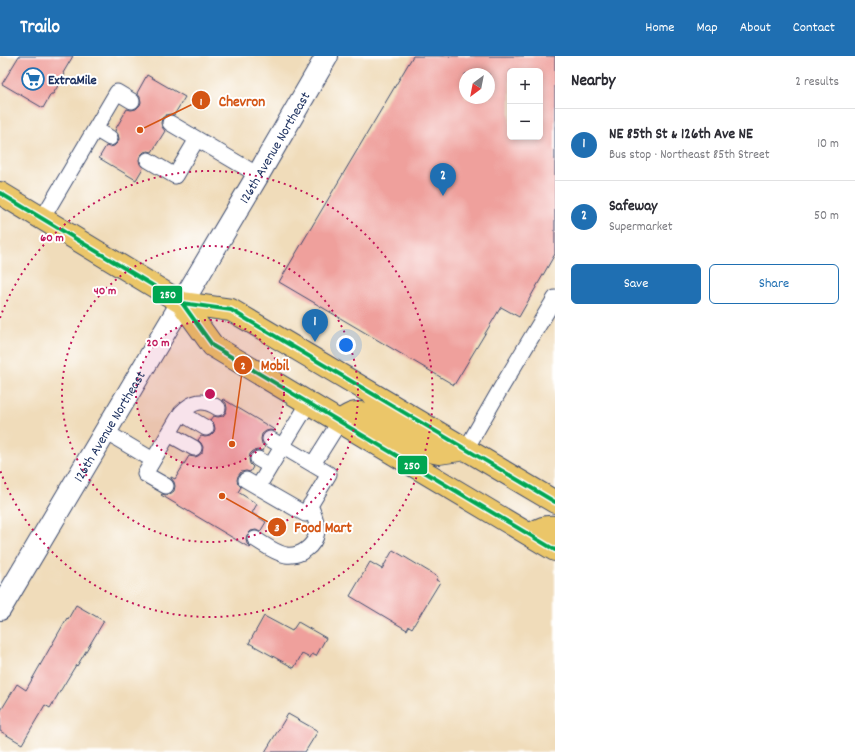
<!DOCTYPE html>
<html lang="en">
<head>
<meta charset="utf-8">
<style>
	body { margin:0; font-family:Dekko,sans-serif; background:#f2f2f3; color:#2b2b33 }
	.controls { position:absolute; right:12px; top:12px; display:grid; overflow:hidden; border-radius:6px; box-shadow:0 2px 6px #0003 }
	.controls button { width:36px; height:36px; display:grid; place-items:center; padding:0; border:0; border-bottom:1px solid #e1e1e2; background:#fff; color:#2b2b33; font:20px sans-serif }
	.compass { position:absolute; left:459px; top:12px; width:36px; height:36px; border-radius:50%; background:#fff; box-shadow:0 2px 6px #0003; rotate:212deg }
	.you { position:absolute; left:346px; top:289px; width:14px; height:14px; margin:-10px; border:3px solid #fff; border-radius:50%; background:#1a73e8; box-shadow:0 0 0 6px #1a73e833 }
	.badge { display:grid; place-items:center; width:26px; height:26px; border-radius:50%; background:#1f6fb2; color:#fff; font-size:13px; font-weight:700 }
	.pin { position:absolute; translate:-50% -33px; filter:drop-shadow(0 1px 2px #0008) }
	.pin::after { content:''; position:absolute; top:21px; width:14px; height:12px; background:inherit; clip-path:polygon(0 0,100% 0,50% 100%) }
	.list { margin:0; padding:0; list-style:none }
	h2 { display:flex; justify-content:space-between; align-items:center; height:52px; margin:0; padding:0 16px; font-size:17px }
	h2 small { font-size:13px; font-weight:400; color:#7c7c81 }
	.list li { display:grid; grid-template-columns:26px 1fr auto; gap:12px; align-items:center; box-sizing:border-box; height:72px; padding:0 16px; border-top:1px solid #e1e1e2 }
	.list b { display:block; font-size:15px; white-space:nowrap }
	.list p { margin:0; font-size:13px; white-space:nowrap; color:#7c7c81 }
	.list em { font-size:13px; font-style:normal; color:#7c7c81 }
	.actions { display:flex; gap:8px; padding:12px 16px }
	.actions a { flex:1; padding:9px 0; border:1px solid #1f6fb2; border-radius:6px; text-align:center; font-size:14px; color:#1f6fb2 }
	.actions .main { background:#1f6fb2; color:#fff }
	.map { position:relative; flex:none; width:555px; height:696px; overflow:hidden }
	header { display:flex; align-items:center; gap:24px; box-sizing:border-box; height:56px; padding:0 20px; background:#1f6fb2; color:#fff }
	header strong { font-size:19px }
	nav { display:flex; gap:22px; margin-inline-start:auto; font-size:14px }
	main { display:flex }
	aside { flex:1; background:#fff }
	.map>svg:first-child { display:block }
</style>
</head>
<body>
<header>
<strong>Trailo</strong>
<nav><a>Home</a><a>Map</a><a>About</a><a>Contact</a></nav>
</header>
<main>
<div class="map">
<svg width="555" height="696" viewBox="0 0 555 696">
	<rect width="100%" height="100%" fill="#fff"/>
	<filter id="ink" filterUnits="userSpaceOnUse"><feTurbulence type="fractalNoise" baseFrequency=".025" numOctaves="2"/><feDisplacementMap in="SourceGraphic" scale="8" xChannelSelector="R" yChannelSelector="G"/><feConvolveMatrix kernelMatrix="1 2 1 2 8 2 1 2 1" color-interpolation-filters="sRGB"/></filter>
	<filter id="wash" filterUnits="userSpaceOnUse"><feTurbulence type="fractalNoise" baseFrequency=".012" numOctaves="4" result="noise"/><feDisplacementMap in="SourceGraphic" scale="16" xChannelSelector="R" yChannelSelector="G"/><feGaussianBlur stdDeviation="0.9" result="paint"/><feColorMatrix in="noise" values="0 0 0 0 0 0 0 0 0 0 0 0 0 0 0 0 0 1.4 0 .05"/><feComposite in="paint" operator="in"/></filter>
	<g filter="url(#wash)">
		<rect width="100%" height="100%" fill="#f0dcba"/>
		<g id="blocks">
			<!-- building -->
			<path fill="#efa09c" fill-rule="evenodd" d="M 19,0 L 73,0 L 63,17 L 65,18 L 53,38 L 51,38 L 43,52 L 2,28 Z
				M 413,0 L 555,0 L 555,198 L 519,261 L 501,251 L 454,329 L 279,226 ZM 510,15 L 540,15 L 540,81 L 510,81 ZM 465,18 L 489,18 L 489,42 L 465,42 Z
				M 147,19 L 185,41 L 174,59 L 170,58 L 166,59 L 162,62 L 161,67 L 162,71 L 165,75 L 152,96 L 148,95 L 144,96 L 140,100 L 139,104 L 140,108 L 143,112 L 136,124 L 99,102 L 106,90 L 109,91 L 114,90 L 118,86 L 119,83 L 118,78 L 115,74 L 127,53 L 131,54 L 136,53 L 140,49 L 141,46 L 140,41 L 137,37 Z
				M 223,343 L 275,374 L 274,375 L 270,374 L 266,375 L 262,378 L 261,383 L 262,388 L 265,391 L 263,395 L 258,394 L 253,395 L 250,398 L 249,403 L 250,408 L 253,411 L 250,416 L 246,415 L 241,416 L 238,420 L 237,424 L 238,428 L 241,431 L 238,436 L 257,448 L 252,457 L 266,466 L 260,476 L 256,474 L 251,475 L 247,479 L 246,483 L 247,488 L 251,491 L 250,492 L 161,439 L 162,438 L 166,439 L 170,438 L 174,435 L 175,430 L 174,426 L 171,422 L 171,421 L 175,423 L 189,400 L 195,401 L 198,400 L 202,397 L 203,391 L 201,387 L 198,384 L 201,380 L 205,381 L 210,380 L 214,376 L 215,373 L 214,368 L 210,364 L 213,360 L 218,361 L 223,360 L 226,356 L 227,352 L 226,347 L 222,344 Z
				M 393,494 L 438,521 L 436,524 L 440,526 L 412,572 L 409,570 L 407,574 L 350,540 L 370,506 L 382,513 Z
				M 76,549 L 104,565 L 77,610 L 76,609 L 50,652 L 45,649 L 22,688 L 0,675 L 0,656 L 17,628 L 26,634 L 67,562 L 68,563 Z
				M 264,560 L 292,575 L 298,566 L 326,582 L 316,600 L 312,598 L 310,602 L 302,598 L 294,612 L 249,587 Z
				M 288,658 L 318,675 L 305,696 L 265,696 Z"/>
		</g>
	</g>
	<g filter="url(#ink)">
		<use href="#blocks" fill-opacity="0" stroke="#3b496c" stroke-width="1"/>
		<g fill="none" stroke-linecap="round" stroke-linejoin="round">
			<!-- service casing -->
			<g stroke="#3b496c" stroke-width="17">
				<path id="service" d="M 170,67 L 258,119
					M 95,73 L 110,82
					M 148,104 L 175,120 L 197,83
					M 42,163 L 117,36 L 132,45
					M 206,372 L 181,357 C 193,345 203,342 218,352
					M 106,376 L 153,404
					M 169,378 L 194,392
					M 270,383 L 329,418 L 305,458 L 258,431 C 275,403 291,375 309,347
					M 466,393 L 501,332 L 555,242
					M 258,403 L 270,410
					M 313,408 L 340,365
					M 246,424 L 258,431
					M 166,430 L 145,418 L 181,357
					M 255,483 C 265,489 275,497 286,499 C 300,501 315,490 317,476 C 318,466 313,457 310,449"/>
			</g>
			<!-- minor casing -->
			<g stroke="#3b496c" stroke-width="24">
				<g id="minor">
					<path id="s1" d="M 0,553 L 258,119 L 327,0"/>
				</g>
			</g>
			<!-- primary casing -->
			<g stroke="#3b496c" stroke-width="24">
				<path id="primary" d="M 0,137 L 182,247 L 213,290 L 555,494
					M 182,247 L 231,254 L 555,446
					M 340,365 C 352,356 354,356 369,358 L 434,396 L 439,397 L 466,393
					M 530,479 C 540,473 543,470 555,471"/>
			</g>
			<!-- service -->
			<use href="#service" stroke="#fff" stroke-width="15"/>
			<!-- minor -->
			<use href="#minor" stroke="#fff" stroke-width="22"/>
			<!-- primary -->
			<use href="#primary" stroke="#ebc669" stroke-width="22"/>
			<!-- bus-1 casing -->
			<g stroke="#fff" stroke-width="7">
				<path id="bus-1" d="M 0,137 L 182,247 L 213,290 L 555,494
					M 165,237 L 182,247 L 231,254 L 555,446"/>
			</g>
			<!-- bus-1 -->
			<use href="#bus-1" stroke="#00a651" stroke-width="4"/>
		</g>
	</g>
	<!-- distance rings -->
	<circle cx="210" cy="338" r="74" fill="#c2185b" fill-opacity=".12"/>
	<g fill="none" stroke="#c2185b" stroke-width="2" stroke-dasharray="2 4">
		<circle cx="210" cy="338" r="74"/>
		<circle cx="210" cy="338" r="148"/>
		<path d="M0 262A223 223 0 1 1 0 414"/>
	</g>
	<!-- icons -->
	<defs>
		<g id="supermarket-ring" transform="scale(1.15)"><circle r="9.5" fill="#fff" stroke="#1f6fb2" stroke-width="1.5"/><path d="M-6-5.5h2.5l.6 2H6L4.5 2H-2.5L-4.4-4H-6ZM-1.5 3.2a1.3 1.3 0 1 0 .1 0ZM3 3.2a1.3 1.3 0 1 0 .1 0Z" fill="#1f6fb2"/></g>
	</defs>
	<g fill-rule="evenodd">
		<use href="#supermarket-ring" x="33" y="23"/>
	</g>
	<g text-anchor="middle" stroke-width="4" stroke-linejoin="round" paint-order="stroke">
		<!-- poi labels -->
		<g font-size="14" font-weight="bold" fill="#1b2f5e" stroke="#fff" text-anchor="start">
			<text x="48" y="28">ExtraMile</text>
		</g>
		<!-- street labels -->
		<g font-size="14" fill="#1b2f5e" stroke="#fff">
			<text dy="5" stroke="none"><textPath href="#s1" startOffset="537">126th Avenue Northeast</textPath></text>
			<text dy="5" stroke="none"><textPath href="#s1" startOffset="213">126th Avenue Northeast</textPath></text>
		</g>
	</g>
	<circle cx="210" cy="338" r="6" fill="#c2185b" stroke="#fff" stroke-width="2"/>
	<g font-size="12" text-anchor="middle" font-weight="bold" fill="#c2185b" stroke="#fff" stroke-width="4" stroke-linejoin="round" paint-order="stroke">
		<text x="52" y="185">60 m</text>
		<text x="105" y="238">40 m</text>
		<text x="158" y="290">20 m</text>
	</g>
	<!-- callouts -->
	<path fill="none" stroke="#d45514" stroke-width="1.5" d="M140 74L201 44M232 388L243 309M222 440L277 471"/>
	<g fill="#d45514" stroke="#fff" stroke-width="1.5">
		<circle cx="140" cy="74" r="4"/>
		<circle cx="232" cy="388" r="4"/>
		<circle cx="222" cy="440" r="4"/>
		<circle cx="201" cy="44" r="10"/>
		<circle cx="243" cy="309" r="10"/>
		<circle cx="277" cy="471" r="10"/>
	</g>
	<g font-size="12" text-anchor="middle" font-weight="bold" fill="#fff">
		<text x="201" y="49">1</text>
		<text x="243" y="313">2</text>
		<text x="277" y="475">3</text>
	</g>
	<g font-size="15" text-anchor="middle" font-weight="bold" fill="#d45514" stroke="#fff" stroke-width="4" stroke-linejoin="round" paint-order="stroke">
		<text x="242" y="50">Chevron</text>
		<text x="275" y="314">Mobil</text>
		<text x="323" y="476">Food Mart</text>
	</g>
	<g stroke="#fff" stroke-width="1.5">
		<rect x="152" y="229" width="31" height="19" rx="4" fill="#00a651"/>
		<rect x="397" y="399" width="31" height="20" rx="4" fill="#00a651"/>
	</g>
	<g font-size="11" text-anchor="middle" font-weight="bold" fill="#fff">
		<text x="168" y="242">250</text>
		<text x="412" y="413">250</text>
	</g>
</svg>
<div class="controls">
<button>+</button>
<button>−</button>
</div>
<svg class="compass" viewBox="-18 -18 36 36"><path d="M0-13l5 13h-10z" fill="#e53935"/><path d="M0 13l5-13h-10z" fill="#7c7c81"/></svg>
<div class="you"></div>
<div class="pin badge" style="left:315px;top:286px">1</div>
<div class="pin badge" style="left:443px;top:140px">2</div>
</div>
<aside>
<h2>Nearby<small>2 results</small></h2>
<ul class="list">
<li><span class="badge">1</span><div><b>NE 85th St &amp; 126th Ave NE</b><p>Bus stop · Northeast 85th Street</p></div><em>10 m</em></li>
<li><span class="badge">2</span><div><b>Safeway</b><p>Supermarket</p></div><em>50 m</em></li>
</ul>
<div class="actions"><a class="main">Save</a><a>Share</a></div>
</aside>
</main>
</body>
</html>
